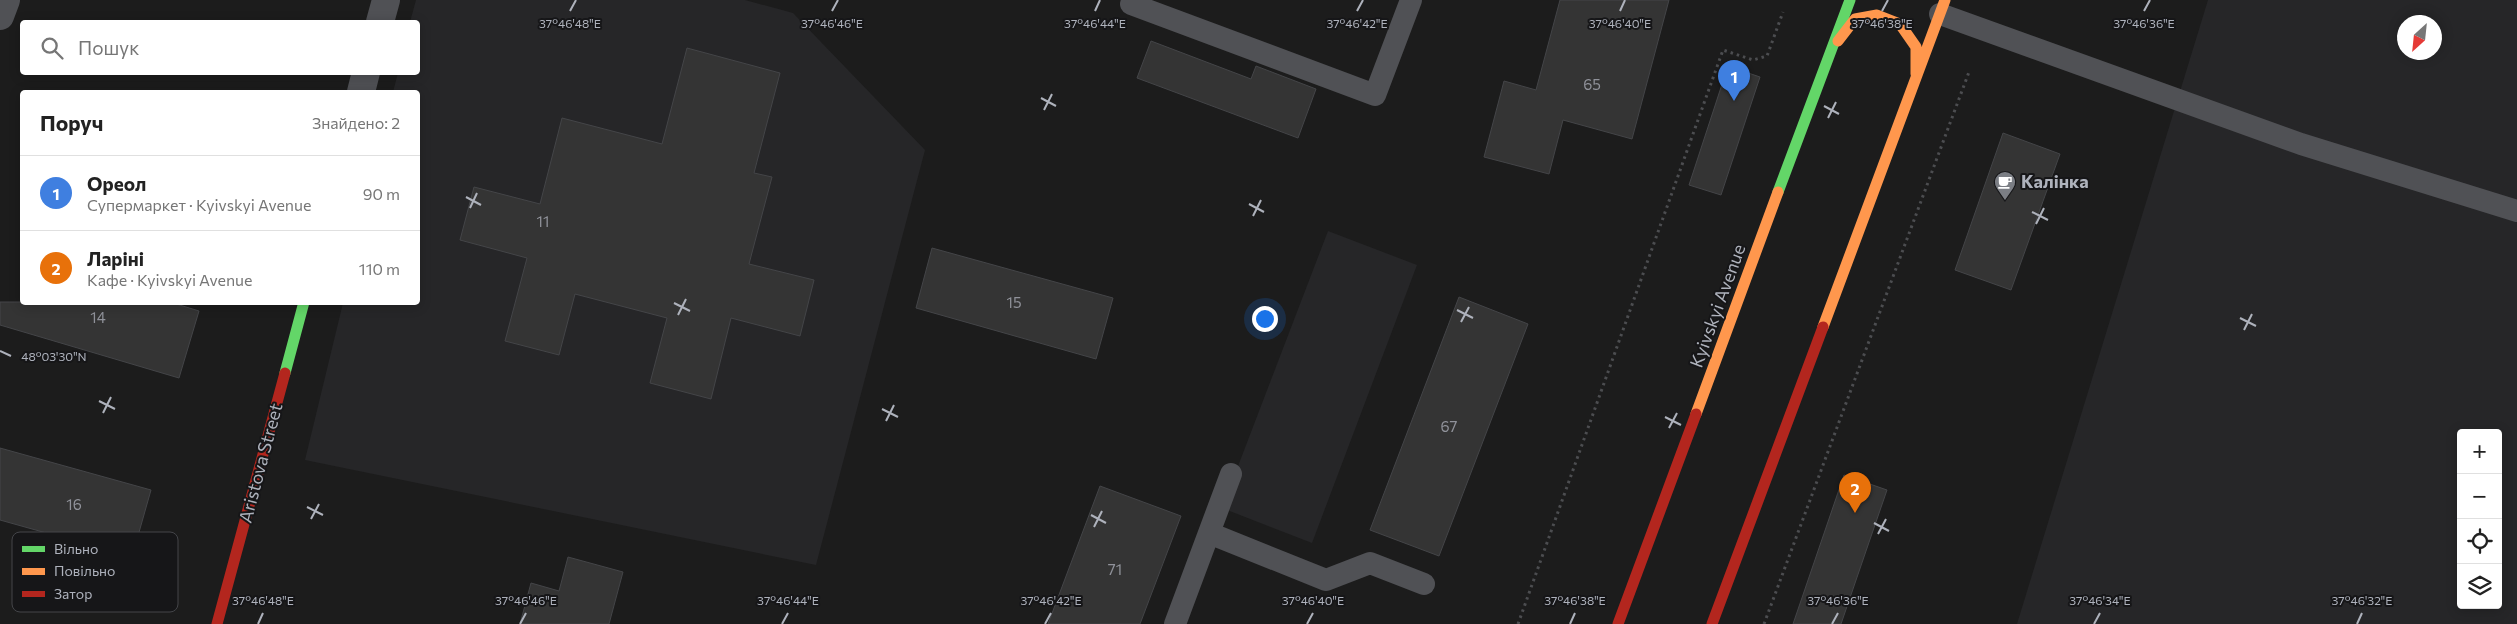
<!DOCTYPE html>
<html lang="uk">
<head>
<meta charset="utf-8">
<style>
	body { margin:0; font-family:Commissioner,sans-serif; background:#f2f2f2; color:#222 }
	.controls { position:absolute; right:15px; bottom:15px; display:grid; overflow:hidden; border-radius:5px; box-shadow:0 2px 12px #0003 }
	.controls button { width:45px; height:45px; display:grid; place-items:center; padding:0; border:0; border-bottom:1px solid #e0e0e0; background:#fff; color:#222; font:25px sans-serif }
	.compass { position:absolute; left:2397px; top:15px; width:45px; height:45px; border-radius:50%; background:#fff; box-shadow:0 2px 12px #0003; rotate:207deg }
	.you { position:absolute; left:1264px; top:318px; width:18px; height:18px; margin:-12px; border:4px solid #fff; border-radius:50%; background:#1a73e8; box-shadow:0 0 0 8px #1a73e833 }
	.badge { display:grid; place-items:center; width:32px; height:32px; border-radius:50%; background:#7b7e84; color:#fff; font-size:16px; font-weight:700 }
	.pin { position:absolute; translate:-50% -41px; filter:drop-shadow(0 1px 2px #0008) }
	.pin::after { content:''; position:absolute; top:26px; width:18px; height:15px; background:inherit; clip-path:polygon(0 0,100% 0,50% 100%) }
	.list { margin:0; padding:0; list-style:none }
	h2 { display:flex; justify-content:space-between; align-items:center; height:65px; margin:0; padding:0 20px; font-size:21px }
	h2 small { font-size:16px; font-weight:400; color:#767676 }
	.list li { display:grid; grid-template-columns:32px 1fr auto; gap:15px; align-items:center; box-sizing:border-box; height:75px; padding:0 20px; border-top:1px solid #e0e0e0 }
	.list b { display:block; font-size:19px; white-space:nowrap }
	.list p { margin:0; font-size:16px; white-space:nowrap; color:#767676 }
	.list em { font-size:16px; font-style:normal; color:#767676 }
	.icon { flex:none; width:28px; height:28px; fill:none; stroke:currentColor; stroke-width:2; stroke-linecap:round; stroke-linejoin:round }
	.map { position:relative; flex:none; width:2517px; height:624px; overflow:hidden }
	.search { position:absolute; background:#fff; box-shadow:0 2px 12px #0003; left:20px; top:20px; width:400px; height:55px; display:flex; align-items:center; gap:12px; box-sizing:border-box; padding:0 18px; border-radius:5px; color:#767676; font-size:19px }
	.panel { position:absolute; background:#fff; box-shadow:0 2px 12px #0003; left:20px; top:90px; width:400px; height:215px; border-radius:5px }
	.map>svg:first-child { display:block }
</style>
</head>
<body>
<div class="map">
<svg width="2517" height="624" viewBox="0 0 2517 624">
	<rect width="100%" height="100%" fill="#1c1c1c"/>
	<!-- built -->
	<path fill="#262628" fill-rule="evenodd" d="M 416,0 L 745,0 L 793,13 L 925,150 L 816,565 L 305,460 L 343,303 L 418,302 L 418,92 L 393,92 L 398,73 L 418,72 L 418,22 L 410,22 Z
		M 2208,0 L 2517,0 L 2517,624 L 2017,624 ZM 2404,22 L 2434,22 L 2434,52 L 2404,52 ZM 2461,433 L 2498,433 L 2498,605 L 2461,605 Z
		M 1328,231 L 1417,265 L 1312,543 L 1222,508 Z"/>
	<!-- building -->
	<path fill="#343434" stroke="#444548" d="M 1560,0 L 1669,0 L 1632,139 L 1563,120 L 1549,174 L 1484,157 L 1504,81 L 1536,90 Z
		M 1151,41 L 1251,79 L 1256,66 L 1316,89 L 1298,138 L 1137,78 Z
		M 687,48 L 780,73 L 754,173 L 772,177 L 749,264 L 814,280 L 800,336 L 731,318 L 711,399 L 650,383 L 667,318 L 575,294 L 559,355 L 505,341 L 527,258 L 460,240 L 474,187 L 540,204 L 562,118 L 662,144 Z
		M 1728,66 L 1760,77 L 1721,195 L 1689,185 Z
		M 2003,133 L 2060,154 L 2011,290 L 1955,270 Z
		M 932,248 L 1113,298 L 1096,359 L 916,308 Z
		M 1459,297 L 1528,324 L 1439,556 L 1370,530 Z
		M 0,302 L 170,302 L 199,311 L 179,378 L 0,325 Z
		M 0,448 L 151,490 L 132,557 L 0,520 Z
		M 1844,475 L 1887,490 L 1866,551 L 1841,624 L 1793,624 Z
		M 1100,486 L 1181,516 L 1140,624 L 1048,624 Z
		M 568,557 L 623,572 L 609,624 L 520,624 L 531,583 L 559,591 Z"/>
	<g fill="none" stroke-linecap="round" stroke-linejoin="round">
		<!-- path -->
		<path stroke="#4c4d50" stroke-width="3" stroke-dasharray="2.5 4" stroke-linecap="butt" d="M 1518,624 L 1723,50 L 1753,60 L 1767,56 L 1783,12
			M 1764,624 L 1969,72"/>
		<!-- lane -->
		<path stroke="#505155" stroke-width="22" d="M 1131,4 L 1375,95 L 1411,0
			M 1940,14 L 2301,144 L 2517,211
			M 1209,533 L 1326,580 L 1370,563 L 1424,584
			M 1175,624 L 1231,474"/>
		<!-- street -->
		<path stroke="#505155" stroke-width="28" d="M 0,16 L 6,0
			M 380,22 L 386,0
			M 361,92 L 366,72"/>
		<!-- fast -->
		<path stroke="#63d668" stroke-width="11" d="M 1778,192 L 1850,0
			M 285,373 L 304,302"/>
		<!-- slow -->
		<path stroke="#ff974d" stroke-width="11" d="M 1838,41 L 1855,19 L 1877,15 L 1900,24 L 1916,47 L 1916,74
			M 1823,327 L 1945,0
			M 1696,414 L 1778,192"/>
		<!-- jam -->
		<path stroke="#b3261e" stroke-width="11" d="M 217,624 L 285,373
			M 1618,624 L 1696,414
			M 1712,624 L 1823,327"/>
	</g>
	<!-- ticks -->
	<path fill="none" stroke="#aeb2bc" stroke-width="2" d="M 570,11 L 576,0M 832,11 L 838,0M 1095,11 L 1100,0M 1357,11 L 1363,0M 1620,11 L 1625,0M 1882,11 L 1888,0M 2144,11 L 2150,0M 1041,98 L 1056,106M 1824,106 L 1839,114M 1044,110 L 1052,94M 1828,118 L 1836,102M 466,197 L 481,205M 1249,204 L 1264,212M 470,208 L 477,193M 2032,212 L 2048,220M 1253,216 L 1261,200M 2036,224 L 2044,208M 674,303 L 690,311M 1457,310 L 1473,318M 678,315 L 686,299M 2240,318 L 2256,326M 1461,322 L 1469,307M 2244,330 L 2252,314M 0,351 L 11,356M 99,401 L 115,409M 882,409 L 898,417M 103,413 L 111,397M 1665,417 L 1681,425M 886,421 L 894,405M 1669,428 L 1677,413M 307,507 L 323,515M 1091,515 L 1106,523M 311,519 L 319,504M 1874,523 L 1889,531M 1094,527 L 1102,511M 1878,534 L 1886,519M 258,624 L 263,613M 520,624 L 526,613M 782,624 L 788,613M 1045,624 L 1051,613M 1307,624 L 1313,613M 1570,624 L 1575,613M 1832,624 L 1838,613M 2094,624 L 2100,613M 2357,624 L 2362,613"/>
	<!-- icons -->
	<defs>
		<g id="cafe-pin" transform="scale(1.125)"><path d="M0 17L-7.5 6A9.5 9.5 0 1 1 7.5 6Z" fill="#7b7e84" stroke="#161618"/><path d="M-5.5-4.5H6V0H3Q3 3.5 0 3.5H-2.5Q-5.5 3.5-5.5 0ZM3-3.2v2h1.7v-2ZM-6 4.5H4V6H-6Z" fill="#fff"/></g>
	</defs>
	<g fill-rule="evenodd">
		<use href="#cafe-pin" x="2005" y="182"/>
	</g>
	<g text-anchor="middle" stroke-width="4" stroke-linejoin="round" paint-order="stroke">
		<!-- number labels -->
		<g font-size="15" fill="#90929a">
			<text x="1592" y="90">65</text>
			<text x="543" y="227">11</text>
			<text x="1014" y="308">15</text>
			<text x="98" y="323">14</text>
			<text x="1449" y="432">67</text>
			<text x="74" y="510">16</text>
			<text x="1115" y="575">71</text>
		</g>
		<!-- poi labels -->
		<g font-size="18" font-weight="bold" fill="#aeb2bc" stroke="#161618" text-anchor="start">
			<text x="2021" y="188">Калінка</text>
		</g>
		<!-- street labels -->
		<g font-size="18" fill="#aeb2bc" stroke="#161618">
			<text transform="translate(1718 306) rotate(-70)" y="6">Kyivskyi Avenue</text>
			<text transform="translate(261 463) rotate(-75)" y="6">Aristova Street</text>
		</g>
	</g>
	<!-- legend -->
	<rect x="12" y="532" width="166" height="80" rx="8" fill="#161618" stroke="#444549" stroke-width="1"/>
	<rect x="22" y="546" width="23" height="6" fill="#63d668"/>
	<rect x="22" y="568" width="23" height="7" fill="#ff974d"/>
	<rect x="22" y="591" width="23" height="6" fill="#b3261e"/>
	<g font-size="14" fill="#aeb2bc">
		<text x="54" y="554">Вільно</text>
		<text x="54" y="576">Повільно</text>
		<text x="54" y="599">Затор</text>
	</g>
	<g font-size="12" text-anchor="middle" fill="#aeb2bc" stroke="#161618" stroke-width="4" stroke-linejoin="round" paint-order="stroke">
		<text x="570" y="28">37°46'48"E</text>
		<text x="832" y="28">37°46'46"E</text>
		<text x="1095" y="28">37°46'44"E</text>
		<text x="1357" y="28">37°46'42"E</text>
		<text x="1620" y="28">37°46'40"E</text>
		<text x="1882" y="28">37°46'38"E</text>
		<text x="2144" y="28">37°46'36"E</text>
		<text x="54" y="361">48°03'30"N</text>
		<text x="263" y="605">37°46'48"E</text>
		<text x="526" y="605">37°46'46"E</text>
		<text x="788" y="605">37°46'44"E</text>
		<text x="1051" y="605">37°46'42"E</text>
		<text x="1313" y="605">37°46'40"E</text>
		<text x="1575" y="605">37°46'38"E</text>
		<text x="1838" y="605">37°46'36"E</text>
		<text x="2100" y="605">37°46'34"E</text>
		<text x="2362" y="605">37°46'32"E</text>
	</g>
</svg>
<div class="controls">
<button>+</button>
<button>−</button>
<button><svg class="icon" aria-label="locate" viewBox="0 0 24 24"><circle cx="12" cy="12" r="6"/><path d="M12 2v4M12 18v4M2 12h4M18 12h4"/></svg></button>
<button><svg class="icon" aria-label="layers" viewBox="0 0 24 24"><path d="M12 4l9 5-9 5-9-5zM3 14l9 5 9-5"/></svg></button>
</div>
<svg class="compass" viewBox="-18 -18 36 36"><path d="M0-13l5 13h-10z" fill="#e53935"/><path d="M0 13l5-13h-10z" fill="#767676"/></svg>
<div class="you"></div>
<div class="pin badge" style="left:1734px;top:101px;background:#3f7fe0">1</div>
<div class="pin badge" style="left:1855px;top:513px;background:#e8710a">2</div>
<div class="search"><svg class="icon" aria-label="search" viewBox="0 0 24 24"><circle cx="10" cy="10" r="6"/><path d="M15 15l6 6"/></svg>Пошук</div>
<section class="panel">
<h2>Поруч<small>Знайдено: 2</small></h2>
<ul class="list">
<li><span class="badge" style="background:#3f7fe0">1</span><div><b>Ореол</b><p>Супермаркет · Kyivskyi Avenue</p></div><em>90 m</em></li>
<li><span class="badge" style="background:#e8710a">2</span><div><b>Ларіні</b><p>Кафе · Kyivskyi Avenue</p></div><em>110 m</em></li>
</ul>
</section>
</div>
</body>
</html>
